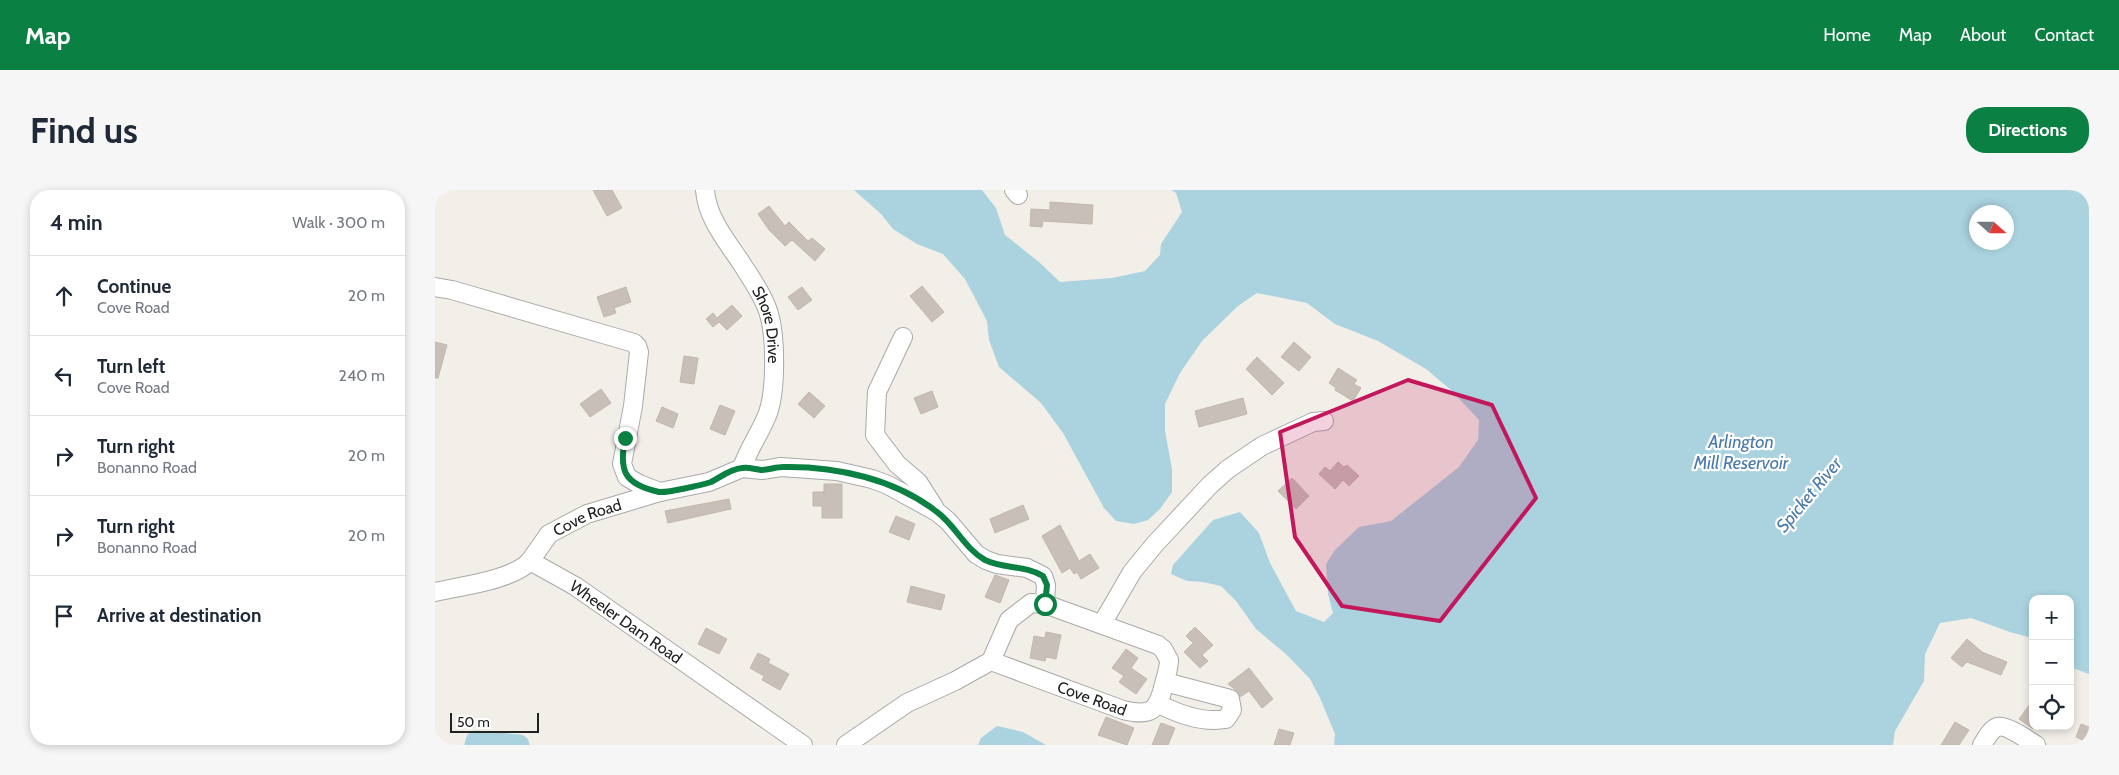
<!DOCTYPE html>
<html lang="en">
<head>
<meta charset="utf-8">
<style>
	body { margin:0; font-family:Cabin,sans-serif; background:#f6f6f7; color:#1f2937 }
	.controls { position:absolute; right:15px; bottom:15px; display:grid; overflow:hidden; border-radius:10px; box-shadow:0 2px 8px #0003 }
	.controls button { width:45px; height:45px; display:grid; place-items:center; padding:0; border:0; border-bottom:1px solid #e0e1e3; background:#fff; color:#1f2937; font:25px sans-serif }
	.compass { position:absolute; left:1534px; top:15px; width:45px; height:45px; border-radius:50%; background:#fff; box-shadow:0 2px 8px #0003; rotate:111deg }
	.scale { position:absolute; left:15px; bottom:12px; width:89px; box-sizing:border-box; padding-left:5px; border:2px solid #222; border-top:0; font-size:14px; line-height:18px; white-space:nowrap; color:#222; -webkit-text-stroke:4px #fff; paint-order:stroke }
	.stop { position:absolute; width:15px; height:15px; margin:-11px; border:4px solid #0b8043; border-radius:50%; background:#fff }
	.stop.end { background:#0b8043; border-color:#fff; box-shadow:0 1px 5px #0008 }
	.list { margin:0; padding:0; list-style:none }
	h2 { display:flex; justify-content:space-between; align-items:center; height:65px; margin:0; padding:0 20px; font-size:21px }
	h2 small { font-size:16px; font-weight:400; color:#747a83 }
	.list li { display:grid; grid-template-columns:32px 1fr auto; gap:15px; align-items:center; box-sizing:border-box; height:80px; padding:0 20px; border-top:1px solid #e0e1e3 }
	.list b { display:block; font-size:19px; white-space:nowrap }
	.list p { margin:0; font-size:16px; white-space:nowrap; color:#747a83 }
	.list em { font-size:16px; font-style:normal; color:#747a83 }
	.icon { flex:none; width:28px; height:28px; fill:none; stroke:currentColor; stroke-width:2; stroke-linecap:round; stroke-linejoin:round }
	.map { position:relative; flex:none; width:1654px; height:555px; overflow:hidden; border-radius:20px }
	header { display:flex; align-items:center; gap:30px; box-sizing:border-box; height:70px; padding:0 25px; background:#0b8043; color:#fff }
	header strong { font-size:24px }
	nav { display:flex; gap:28px; margin-inline-start:auto; font-size:18px }
	.intro { display:flex; align-items:center; justify-content:space-between; box-sizing:border-box; height:120px; padding:0 30px }
	h1 { margin:0; font-size:35px }
	.button { padding:12px 22px; border-radius:20px; background:#0b8043; color:#fff; font-size:18px; font-weight:700 }
	main { display:flex; gap:30px; padding:0 30px }
	aside { flex:1; background:#fff; border-radius:20px; box-shadow:0 2px 8px #0003 }
	.map>svg:first-child { display:block }
</style>
</head>
<body>
<header>
<strong>Map</strong>
<nav><a>Home</a><a>Map</a><a>About</a><a>Contact</a></nav>
</header>
<div class="intro"><h1>Find us</h1><a class="button">Directions</a></div>
<main>
<aside>
<h2>4 min<small>Walk · 300 m</small></h2>
<ul class="list">
<li><svg class="icon" aria-label="ahead" viewBox="0 0 24 24"><path d="M12 20V5M6 11l6-6 6 6"/></svg><div><b>Continue</b><p>Cove Road</p></div><em>20 m</em></li>
<li><svg class="icon" aria-label="left" viewBox="0 0 24 24"><path d="M17 20v-9H6M10 6l-5 5 5 5"/></svg><div><b>Turn left</b><p>Cove Road</p></div><em>240 m</em></li>
<li><svg class="icon" aria-label="right" viewBox="0 0 24 24"><path d="M7 20v-9h11M14 6l5 5-5 5"/></svg><div><b>Turn right</b><p>Bonanno Road</p></div><em>20 m</em></li>
<li><svg class="icon" aria-label="right" viewBox="0 0 24 24"><path d="M7 20v-9h11M14 6l5 5-5 5"/></svg><div><b>Turn right</b><p>Bonanno Road</p></div><em>20 m</em></li>
<li><svg class="icon" aria-label="arrive" viewBox="0 0 24 24"><path d="M6 21V4h12l-3 4 3 4H6"/></svg><div><b>Arrive at destination</b></div></li>
</ul>
</aside>
<div class="map">
<svg width="1654" height="555" viewBox="0 0 1654 555">
	<rect width="100%" height="100%" fill="#f2efe9"/>
	<!-- water -->
	<path fill="#aad3df" fill-rule="evenodd" d="M 419,0 L 547,0 L 561,18 L 570,45 L 604,72 L 625,92 L 677,88 L 710,81 L 725,65 L 726,54 L 747,22 L 741,3 L 736,0 L 1654,0 L 1654,484 L 1635,477 L 1635,409 L 1598,409 L 1598,450 L 1593,447 L 1575,442 L 1536,428 L 1505,433 L 1490,464 L 1489,491 L 1460,541 L 1458,555 L 899,555 L 900,544 L 885,508 L 875,489 L 852,465 L 821,439 L 801,411 L 786,396 L 768,392 L 752,391 L 736,384 L 738,375 L 778,330 L 805,322 L 824,343 L 835,373 L 861,421 L 889,432 L 898,423 L 893,404 L 891,374 L 900,360 L 924,337 L 956,331 L 1024,277 L 1043,250 L 1044,230 L 1016,200 L 991,179 L 943,151 L 900,134 L 872,113 L 822,103 L 803,116 L 767,151 L 745,183 L 730,214 L 730,241 L 737,279 L 737,302 L 725,319 L 713,330 L 699,334 L 681,331 L 669,318 L 628,243 L 606,213 L 564,177 L 554,150 L 552,131 L 530,89 L 508,64 L 482,54 L 458,39 L 446,24 ZM 1542,22 L 1572,22 L 1572,52 L 1542,52 Z
		M 562,536 L 588,542 L 611,555 L 543,555 L 546,548 Z"/>
	<g fill="none" stroke-linecap="round" stroke-linejoin="round">
		<!-- river -->
		<path stroke="#aad3df" stroke-width="21" d="M 40,555 L 41,551 L 84,555"/>
	</g>
	<!-- building -->
	<path fill="#c7bfb8" stroke="#c4b6ab" d="M 158,0 L 177,0 L 187,18 L 172,26 Z
		M 615,12 L 658,15 L 657,34 L 608,31 L 607,37 L 595,36 L 596,19 L 615,20 Z
		M 334,16 L 350,36 L 354,32 L 373,51 L 377,48 L 390,59 L 380,71 L 357,50 L 350,56 L 334,40 L 323,24 Z
		M 487,96 L 509,122 L 497,132 L 475,106 Z
		M 191,97 L 196,112 L 179,118 L 181,123 L 169,127 L 162,107 Z
		M 367,97 L 377,110 L 363,120 L 353,107 Z
		M 297,115 L 307,126 L 292,140 L 284,132 L 278,137 L 271,129 L 278,123 L 282,128 Z
		M 0,152 L 12,155 L 3,188 L 0,188 Z
		M 859,152 L 876,167 L 864,181 L 846,167 Z
		M 249,166 L 263,168 L 259,194 L 245,192 Z
		M 822,167 L 849,193 L 837,205 L 811,179 Z
		M 903,178 L 922,190 L 919,194 L 926,198 L 918,211 L 900,200 L 901,198 L 894,193 Z
		M 166,199 L 176,213 L 155,227 L 145,214 Z
		M 497,201 L 503,217 L 486,224 L 479,208 Z
		M 374,202 L 390,216 L 379,228 L 363,214 Z
		M 808,208 L 812,224 L 764,237 L 760,221 Z
		M 285,215 L 300,221 L 290,245 L 275,239 Z
		M 227,217 L 243,224 L 238,238 L 221,231 Z
		M 903,272 L 909,277 L 912,275 L 924,286 L 914,296 L 908,290 L 900,299 L 884,284 L 890,277 L 895,281 Z
		M 857,288 L 874,306 L 861,319 L 843,301 Z
		M 389,294 L 407,294 L 407,328 L 387,328 L 387,316 L 378,316 L 378,302 L 389,302 Z
		M 294,309 L 296,319 L 233,333 L 230,321 Z
		M 588,315 L 594,329 L 560,343 L 555,329 Z
		M 461,326 L 480,334 L 474,350 L 454,342 Z
		M 625,335 L 644,371 L 655,364 L 664,378 L 646,389 L 642,382 L 639,384 L 635,378 L 627,383 L 607,346 Z
		M 560,385 L 574,390 L 565,413 L 550,407 Z
		M 476,396 L 510,405 L 506,420 L 472,412 Z
		M 760,437 L 778,455 L 767,465 L 773,471 L 765,478 L 749,462 L 758,453 L 751,446 Z
		M 271,438 L 292,449 L 284,464 L 263,454 Z
		M 611,442 L 626,445 L 621,469 L 611,467 L 610,471 L 595,468 L 599,446 L 610,448 Z
		M 1532,449 L 1547,462 L 1572,472 L 1566,485 L 1532,472 L 1527,477 L 1516,468 Z
		M 691,459 L 703,468 L 696,478 L 712,489 L 701,504 L 684,492 L 689,486 L 677,478 Z
		M 323,463 L 335,469 L 333,473 L 354,484 L 345,500 L 327,490 L 329,486 L 315,478 Z
		M 814,478 L 838,509 L 827,518 L 814,501 L 805,507 L 802,501 L 793,494 Z
		M 1598,510 L 1598,539 L 1584,529 Z
		M 671,527 L 699,538 L 692,555 L 663,545 Z
		M 1520,532 L 1534,540 L 1524,555 L 1506,555 Z
		M 726,533 L 740,538 L 733,555 L 717,555 Z
		M 1646,534 L 1654,537 L 1654,553 L 1641,547 Z
		M 844,539 L 859,543 L 855,555 L 839,555 Z"/>
	<g fill="none" stroke-linecap="round" stroke-linejoin="round">
		<!-- minor casing -->
		<g stroke="#a9a9a9" stroke-width="20">
			<g id="minor">
				<path id="s1" d="M 270,0 C 272,27 290,49 305,71 C 315,87 329,106 334,124 C 341,148 341,200 333,223 C 326,242 313,259 307,278"/>
				<path d="M 579,0 L 583,5"/>
				<path d="M 0,97 L 17,100 L 199,153 L 202,156 L 204,162 L 198,216 L 187,274 L 192,287 L 204,294 L 225,302"/>
				<path d="M 468,147 L 442,202 L 440,245 L 462,274 L 483,292 L 499,317"/>
				<path id="s2" d="M 95,371 L 114,344 L 152,324 L 225,302 L 274,292 L 307,278 L 327,280 L 346,277 L 402,281 L 437,289 L 453,295 L 502,322 L 513,331 L 541,364 L 551,370 L 562,374 L 592,378 L 608,386 L 611,395 L 610,414 L 723,455 L 728,459 L 734,470 C 734,478 731,486 729,494 C 723,520 717,527 688,520 L 556,471"/>
				<path id="s3" d="M 0,402 C 26,396 78,390 95,371 L 140,396 L 368,555"/>
				<path d="M 667,434 L 697,382 L 720,354 L 775,295 L 793,279 L 827,256 L 878,232 L 889,231"/>
				<path d="M 724,514 C 745,525 768,533 791,529 L 797,520 L 795,509 L 730,492"/>
				<path d="M 411,555 L 472,513 L 520,491 L 556,471 L 574,430 L 596,413 L 610,414"/>
				<path d="M 1547,555 C 1551,549 1555,540 1562,537 C 1571,534 1593,550 1601,555"/>
			</g>
		</g>
		<!-- minor -->
		<use href="#minor" stroke="#fff" stroke-width="18"/>
	</g>
	<g fill="none" stroke-linecap="round" stroke-linejoin="round">
		<!-- route -->
		<path stroke="#0b8043" stroke-width="6" d="M 190,248 C 184,280 188,294 224,302 C 232,303 267,295 276,292 C 286,287 295,279 307,278 C 313,277 319,279 326,280 C 333,280 341,277 348,277 C 401,276 460,289 502,322 C 520,335 530,359 550,370 C 569,379 590,375 608,386 L 612,395 L 610,414"/>
	</g>
	<!-- marked area -->
	<path fill="#c2185b" fill-opacity="0.2" stroke="#c2185b" stroke-width="4" stroke-linejoin="round" d="M 973,190 L 1057,215 L 1101,308 L 1005,431 L 907,416 L 860,347 L 845,242 Z"/>
	<g text-anchor="middle" stroke-width="4.5" stroke-linejoin="round" paint-order="stroke">
		<!-- street labels -->
		<g font-size="16" fill="#222" stroke="#fff">
			<text dy="6" stroke="none"><textPath href="#s1" startOffset="151">Shore Drive</textPath></text>
			<text dy="6" stroke="none"><textPath href="#s2" startOffset="75">Cove Road</textPath></text>
			<text dy="6" stroke="none"><textPath href="#s3" startOffset="215">Wheeler Dam Road</textPath></text>
			<text transform="translate(657 508) rotate(20)" y="6">Cove Road</text>
		</g>
		<!-- water labels -->
		<g font-size="18" font-style="italic" fill="#4a7aab" stroke="#fff">
			<text x="1306" y="258">Arlington<tspan x="1306" dy="21">Mill Reservoir</tspan></text>
			<text transform="translate(1374 305) rotate(-50)" y="6">Spicket River</text>
		</g>
	</g>
</svg>
<div class="controls">
<button>+</button>
<button>−</button>
<button><svg class="icon" aria-label="locate" viewBox="0 0 24 24"><circle cx="12" cy="12" r="6"/><path d="M12 2v4M12 18v4M2 12h4M18 12h4"/></svg></button>
</div>
<svg class="compass" viewBox="-18 -18 36 36"><path d="M0-13l5 13h-10z" fill="#e53935"/><path d="M0 13l5-13h-10z" fill="#747a83"/></svg>
<div class="scale">50 m</div>
<div class="stop" style="left:610px;top:414px"></div>
<div class="stop end" style="left:190px;top:248px"></div>
</div>
</main>
</body>
</html>
